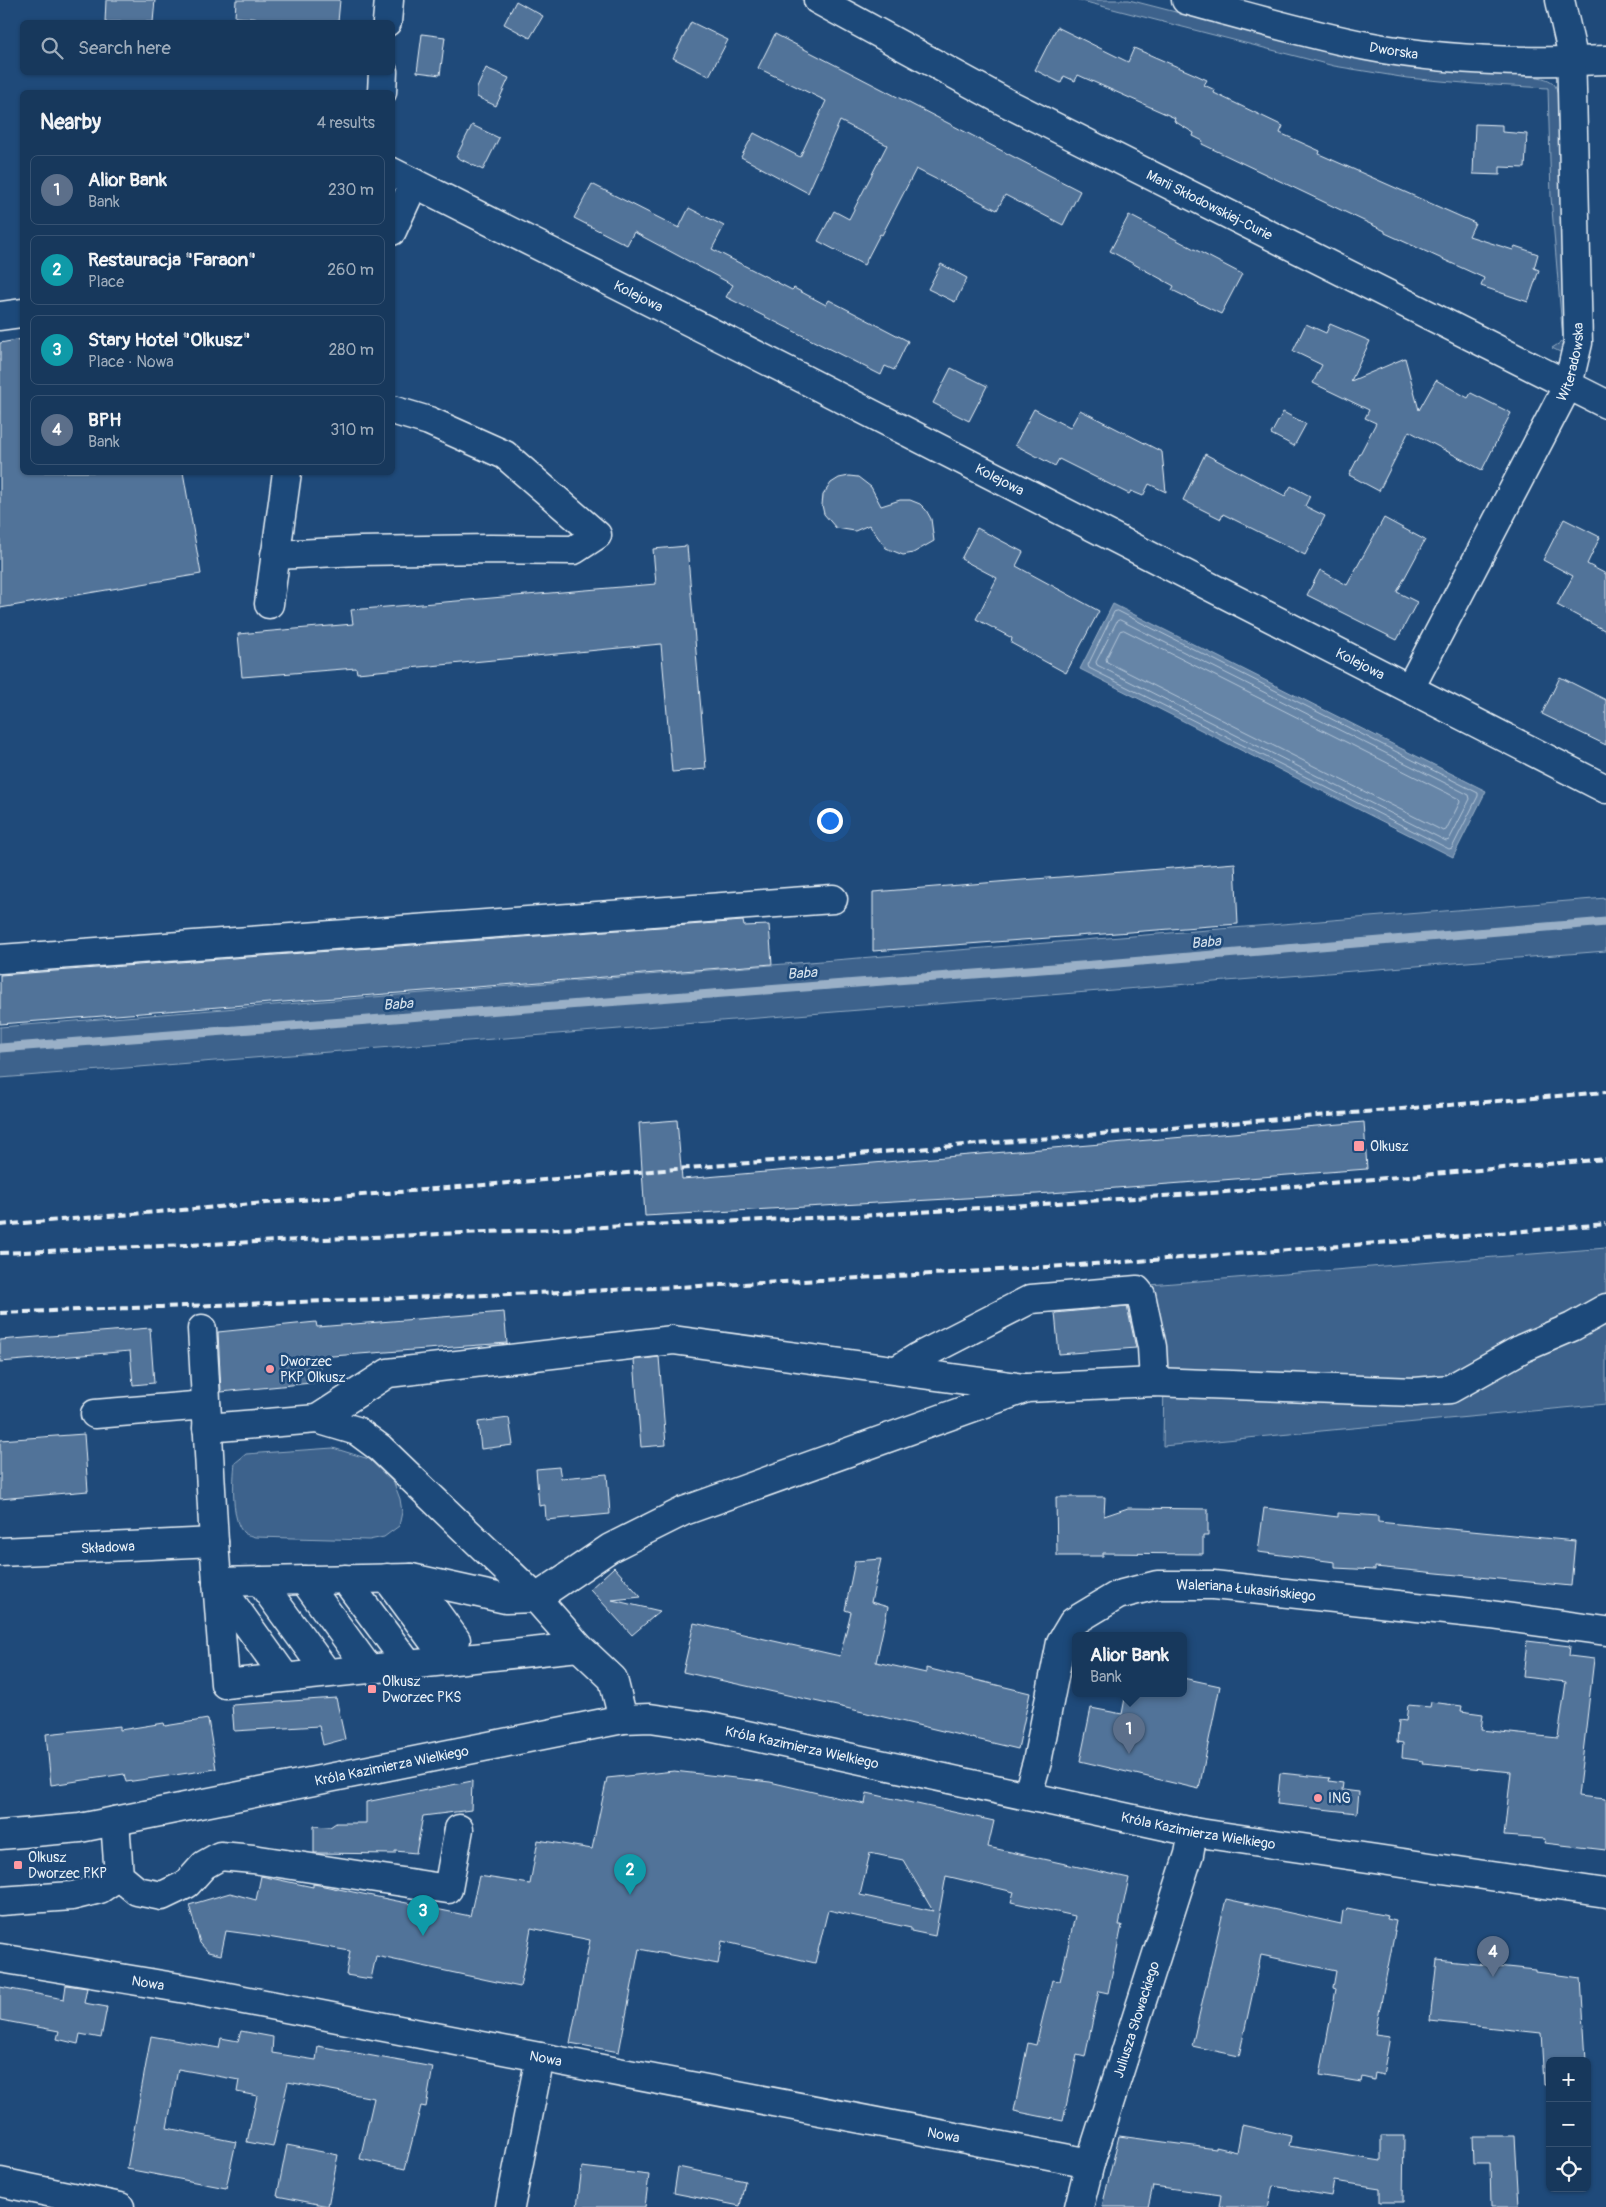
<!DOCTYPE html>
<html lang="en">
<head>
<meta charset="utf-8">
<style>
	body { margin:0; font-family:Pangolin,sans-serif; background:#244365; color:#f1f3f6 }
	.controls { position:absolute; right:15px; bottom:15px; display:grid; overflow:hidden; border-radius:8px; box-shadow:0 1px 4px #0004 }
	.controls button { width:45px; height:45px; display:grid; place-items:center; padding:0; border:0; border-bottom:1px solid #365272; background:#17385c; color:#f1f3f6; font:25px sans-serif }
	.you { position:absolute; left:829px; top:820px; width:18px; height:18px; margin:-12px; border:4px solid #fff; border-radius:50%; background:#1a73e8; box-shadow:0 0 0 8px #1a73e833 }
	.badge { display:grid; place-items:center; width:32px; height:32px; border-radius:50%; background:#8bbbb9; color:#fff; font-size:16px; font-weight:700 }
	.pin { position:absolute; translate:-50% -41px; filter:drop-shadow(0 1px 2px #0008) }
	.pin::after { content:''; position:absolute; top:26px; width:18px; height:15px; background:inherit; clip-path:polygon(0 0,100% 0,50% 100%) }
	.popup { position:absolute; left:1072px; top:1632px; width:115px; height:65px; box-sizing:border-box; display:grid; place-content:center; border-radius:8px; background:#17385c; filter:drop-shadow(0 1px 4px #0005); font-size:16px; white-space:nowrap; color:#9eacbb }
	.popup b { font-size:19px; color:#f1f3f6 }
	.popup::after { content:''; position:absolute; left:50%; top:100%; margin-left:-10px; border:10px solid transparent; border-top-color:#17385c }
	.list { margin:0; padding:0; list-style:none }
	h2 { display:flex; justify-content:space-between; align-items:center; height:65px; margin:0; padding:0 20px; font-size:21px }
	h2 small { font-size:16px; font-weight:400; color:#9eacbb }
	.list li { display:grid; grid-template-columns:32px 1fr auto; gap:15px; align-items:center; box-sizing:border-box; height:70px; margin:0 10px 10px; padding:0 10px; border:1px solid #365272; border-radius:8px }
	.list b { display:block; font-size:19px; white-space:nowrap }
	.list p { margin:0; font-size:16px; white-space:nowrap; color:#9eacbb }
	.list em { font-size:16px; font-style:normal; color:#9eacbb }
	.icon { flex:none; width:28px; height:28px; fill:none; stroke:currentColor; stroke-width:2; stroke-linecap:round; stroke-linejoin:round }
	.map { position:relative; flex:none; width:1606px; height:2207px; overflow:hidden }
	.search { position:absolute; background:#17385c; box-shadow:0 1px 4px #0004; left:20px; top:20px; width:375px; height:55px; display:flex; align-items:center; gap:12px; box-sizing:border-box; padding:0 18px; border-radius:8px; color:#9eacbb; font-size:19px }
	.panel { position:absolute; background:#17385c; box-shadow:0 1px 4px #0004; left:20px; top:90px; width:375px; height:385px; border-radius:8px }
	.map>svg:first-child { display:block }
</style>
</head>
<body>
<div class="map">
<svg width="1606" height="2207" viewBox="0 0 1606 2207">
	<rect width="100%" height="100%" fill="#1f4a7a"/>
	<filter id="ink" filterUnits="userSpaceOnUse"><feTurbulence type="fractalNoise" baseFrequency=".02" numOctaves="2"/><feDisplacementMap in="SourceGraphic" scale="10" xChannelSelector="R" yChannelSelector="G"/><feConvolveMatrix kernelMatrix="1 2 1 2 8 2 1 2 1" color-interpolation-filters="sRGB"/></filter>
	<g filter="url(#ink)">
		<!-- green -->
		<path fill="#3c628c" stroke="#92aac2" d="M 1078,0 L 1129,0 L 1335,53 L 1409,67 L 1538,77 C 1562,81 1557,93 1558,114 L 1568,345 L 1566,352 L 1560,352 L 1552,348 L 1563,341 L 1551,197 L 1548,88 L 1475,84 L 1407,78 L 1334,66 Z
			M 1606,898 L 1606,951 L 0,1078 L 0,1027 Z
			M 1606,1248 L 1606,1404 L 1163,1446 L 1164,1372 L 1149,1285 Z
			M 333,1448 L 369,1459 L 394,1483 L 400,1499 L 402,1512 L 399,1526 L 384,1537 L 369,1540 L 255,1537 C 252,1536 247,1535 244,1533 C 231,1522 233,1479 235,1463 L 246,1454 Z"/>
		<!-- water -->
		<path fill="#6685a7" stroke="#9ab0c7" d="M 1113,604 L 1486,791 L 1453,857 L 1080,669 Z"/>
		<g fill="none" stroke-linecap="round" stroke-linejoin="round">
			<!-- shore -->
			<path stroke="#b4c6d8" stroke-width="1" d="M 1118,611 L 1478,793 L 1478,796 L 1452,848 L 1449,849 L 1089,668 L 1088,665 L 1114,612 Z
				M 1120,620 L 1469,795 L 1470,799 L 1449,840 L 1446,841 L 1097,665 L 1096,662 L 1117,621 Z
				M 1124,630 L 1459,799 L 1460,802 L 1446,830 L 1443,831 L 1107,662 L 1106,659 L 1120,631 Z"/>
			<!-- stream -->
			<path stroke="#9ab0c7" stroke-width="9" d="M 0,1048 L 1094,965 L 1606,922"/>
		</g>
		<!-- building -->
		<path fill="#517399" stroke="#e8f1f8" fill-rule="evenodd" d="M 106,0 L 155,0 L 153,22 L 105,22 Z
			M 236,0 L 340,0 L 338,22 L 304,22 L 235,17 Z
			M 516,1 L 543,16 L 530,38 L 504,24 Z
			M 691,22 L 728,40 L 709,76 L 673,58 Z
			M 1057,27 L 1128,62 L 1134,48 L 1194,74 L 1207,80 L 1204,85 L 1215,90 L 1214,93 L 1283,126 L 1280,133 L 1320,151 L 1319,154 L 1475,223 L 1469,236 L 1513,250 L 1515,246 L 1538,254 L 1534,268 L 1539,270 L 1528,302 L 1481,286 L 1484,278 L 1385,233 L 1385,231 L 1202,144 L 1203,141 L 1193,136 L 1194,133 L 1174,121 L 1175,118 L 1078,75 L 1075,81 L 1064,76 L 1061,83 L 1035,70 Z
			M 422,34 L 445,37 L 440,75 L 417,72 Z
			M 775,34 L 1080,191 L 1063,225 L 1005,195 L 997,210 L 916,169 L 882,235 L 880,234 L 864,265 L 818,241 L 834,211 L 849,219 L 887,145 L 840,121 L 808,193 L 741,157 L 754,133 L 800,157 L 826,101 L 758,68 Z
			M 486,68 L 509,78 L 496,106 L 477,97 L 477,88 Z
			M 1475,124 L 1502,125 L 1502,132 L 1527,134 L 1525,168 L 1500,167 L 1500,175 L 1473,174 Z
			M 472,125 L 499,138 L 483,170 L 456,157 Z
			M 592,184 L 679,228 L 689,208 L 724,226 L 712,249 L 792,290 L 794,288 L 826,305 L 829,300 L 908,341 L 894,370 L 885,366 L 881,375 L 726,297 L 733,285 L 634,232 L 627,245 L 574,218 Z
			M 1129,215 L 1242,274 L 1221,314 L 1172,290 L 1174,286 L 1110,251 Z
			M 941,264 L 967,278 L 955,302 L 928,289 Z
			M 1306,324 L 1326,333 L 1330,324 L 1370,341 L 1351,381 L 1405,358 L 1419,410 L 1436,380 L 1468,398 L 1471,393 L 1511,413 L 1482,470 L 1409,431 L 1379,491 L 1349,475 L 1376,423 L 1365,418 L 1369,410 L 1313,383 L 1322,365 L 1293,351 Z
			M 22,339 L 22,472 L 183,472 L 201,574 L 0,608 L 0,343 Z
			M 951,368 L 987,386 L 969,421 L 933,403 Z
			M 1034,409 L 1070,428 L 1080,410 L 1162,452 L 1166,492 L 1149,484 L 1143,496 L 1131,491 L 1129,494 L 1059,459 L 1055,466 L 1015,445 Z
			M 1283,412 L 1306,424 L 1294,446 L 1271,434 Z
			M 1205,454 L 1285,496 L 1291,486 L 1310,496 L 1305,506 L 1325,516 L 1305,555 L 1223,514 L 1221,519 L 1183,500 Z
			M 849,476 L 858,477 L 871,487 L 881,506 L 900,500 L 910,500 L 920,504 L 926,510 L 931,519 L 934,541 L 913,553 L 903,555 L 886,548 L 869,525 L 855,531 L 836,528 L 824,514 L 822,505 L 823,495 L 831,483 L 839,478 Z
			M 1384,518 L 1425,540 L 1397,592 L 1417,602 L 1397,640 L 1307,595 L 1320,570 L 1347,585 Z
			M 1564,519 L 1600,537 L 1587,564 L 1606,574 L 1606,631 L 1557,605 L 1573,576 L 1543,560 Z
			M 977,528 L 1023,552 L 1016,566 L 1099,611 L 1066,673 L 1011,643 L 1012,638 L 976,619 L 997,578 L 961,559 Z
			M 687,546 L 706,769 L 672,772 L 661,644 L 357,673 L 356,668 L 242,677 L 238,634 L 353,624 L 351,610 L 656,584 L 653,549 Z
			M 1560,677 L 1606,700 L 1606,745 L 1542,714 Z
			M 1235,863 L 1238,924 L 873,951 L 873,892 Z
			M 743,921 L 744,926 L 769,925 L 772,964 L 0,1024 L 0,975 Z
			M 677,1120 L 682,1179 L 1364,1122 L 1367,1169 L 1037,1194 L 645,1216 L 639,1123 Z
			M 1127,1306 L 1136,1348 L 1059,1354 L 1055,1313 Z
			M 504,1312 L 507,1343 L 319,1357 L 321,1382 L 221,1392 L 218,1332 L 316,1322 L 317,1327 Z
			M 150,1328 L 154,1383 L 133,1385 L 130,1351 L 0,1362 L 0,1340 Z
			M 659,1357 L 666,1445 L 641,1447 L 634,1360 Z
			M 509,1418 L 513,1445 L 481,1449 L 478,1422 Z
			M 84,1434 L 88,1491 L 0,1499 L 0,1440 Z
			M 559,1467 L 561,1478 L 607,1474 L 610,1514 L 546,1520 L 545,1505 L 539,1506 L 536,1469 Z
			M 1056,1497 L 1105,1497 L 1104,1516 L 1128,1508 L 1208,1509 L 1208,1536 L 1203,1536 L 1203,1554 L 1103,1553 L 1103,1556 L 1057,1556 Z
			M 1264,1508 L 1338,1517 L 1338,1513 L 1378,1516 L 1378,1522 L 1575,1541 L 1571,1586 L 1375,1567 L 1375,1570 L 1335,1568 L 1335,1562 L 1258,1552 Z
			M 881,1559 L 871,1602 L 888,1607 L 876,1662 L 926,1673 L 926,1668 L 1030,1693 L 1018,1749 L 846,1708 L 683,1672 L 694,1623 L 840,1656 L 851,1612 L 845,1610 L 855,1561 Z
			M 614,1567 L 641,1597 L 612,1600 L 660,1611 L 632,1635 L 590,1589 Z
			M 1527,1641 L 1570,1646 L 1569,1656 L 1594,1659 L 1578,1796 L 1606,1799 L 1606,1850 L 1544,1843 L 1545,1839 L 1504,1836 L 1511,1772 L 1423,1763 L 1424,1761 L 1402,1758 L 1403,1743 L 1397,1742 L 1399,1720 L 1406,1721 L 1408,1705 L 1430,1707 L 1431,1702 L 1462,1706 L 1461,1711 L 1483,1714 L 1481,1730 L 1558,1738 L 1566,1682 L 1523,1677 Z
			M 1183,1678 L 1220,1686 L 1199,1789 L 1080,1761 L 1091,1708 L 1122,1714 L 1126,1693 L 1183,1693 Z
			M 336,1698 L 345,1739 L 323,1745 L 319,1726 L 234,1731 L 232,1705 Z
			M 208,1719 L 216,1769 L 126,1782 L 124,1774 L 51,1785 L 46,1734 L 120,1726 L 120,1730 L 164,1723 L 165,1726 Z
			M 674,1771 L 770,1782 L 865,1804 L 867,1793 L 994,1821 L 988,1847 L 1129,1878 L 1119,1925 L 1122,1925 L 1108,1993 L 1099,1991 L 1085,2057 L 1077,2055 L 1063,2121 L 1014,2111 L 1028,2043 L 1036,2045 L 1052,1980 L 1060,1981 L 1075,1916 L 1011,1902 L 1014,1892 L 946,1876 L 935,1936 L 911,1931 L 911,1928 L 828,1910 L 815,1963 L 722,1941 L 718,1964 L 639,1949 L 619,2052 L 570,2043 L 590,1940 L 531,1928 L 520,1987 L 376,1956 L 371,1979 L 346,1975 L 350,1951 L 256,1935 L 226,1931 L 221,1955 L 208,1952 L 200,1943 L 189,1905 L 230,1893 L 256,1900 L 261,1876 L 313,1887 L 313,1884 L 319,1885 L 470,1916 L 479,1876 L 530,1884 L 538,1840 L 592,1849 L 607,1778 ZM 870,1853 L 903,1860 L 933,1911 L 860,1895 Z
			M 1280,1773 L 1330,1778 L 1329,1781 L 1343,1783 L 1342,1790 L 1359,1792 L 1357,1813 L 1277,1804 Z
			M 472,1781 L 471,1810 L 423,1816 L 416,1853 L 395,1851 L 395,1854 L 314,1853 L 314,1826 L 330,1827 L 336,1823 L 366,1823 L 366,1802 Z
			M 1226,1899 L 1341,1924 L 1343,1910 L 1346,1911 L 1347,1908 L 1388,1916 L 1387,1919 L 1396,1921 L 1394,1931 L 1395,1931 L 1375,2034 L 1390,2036 L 1383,2075 L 1375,2073 L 1374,2080 L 1362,2077 L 1361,2082 L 1320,2075 L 1336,1989 L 1333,1988 L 1336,1971 L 1261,1955 L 1239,2056 L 1192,2046 Z
			M 1437,1960 L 1536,1970 L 1536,1972 L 1581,1978 L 1586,2061 L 1550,2061 L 1550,2085 L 1544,2085 L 1541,2033 L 1430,2021 Z
			M 66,1985 L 87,1988 L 84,2003 L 107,2007 L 101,2038 L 80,2034 L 78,2044 L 57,2039 L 59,2031 L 0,2020 L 0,1987 L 64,1999 Z
			M 241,2031 L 273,2037 L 272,2053 L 316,2060 L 318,2046 L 433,2067 L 426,2107 L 421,2106 L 405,2169 L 360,2159 L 374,2098 L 288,2082 L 273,2147 L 247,2142 L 257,2096 L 237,2092 L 239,2080 L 178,2069 L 167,2128 L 236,2142 L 226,2188 L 127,2169 L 151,2036 L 219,2048 L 221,2038 L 238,2041 Z
			M 1242,2125 L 1291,2136 L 1289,2146 L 1381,2161 L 1381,2136 L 1404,2136 L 1403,2202 L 1380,2202 L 1380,2188 L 1334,2181 L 1331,2196 L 1273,2186 L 1268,2207 L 1219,2207 L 1221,2195 L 1153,2186 L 1148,2207 L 1102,2207 L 1119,2136 L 1216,2149 L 1216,2147 L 1237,2152 Z
			M 1473,2136 L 1515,2136 L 1519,2207 L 1491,2207 L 1490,2164 L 1474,2164 Z
			M 287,2145 L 338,2155 L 328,2206 L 277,2196 Z
			M 582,2167 L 649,2175 L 645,2207 L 577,2207 Z
			M 678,2167 L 745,2181 L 740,2206 L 674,2193 Z"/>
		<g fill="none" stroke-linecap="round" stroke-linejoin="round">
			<!-- minor casing -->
			<g stroke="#e8f1f8" stroke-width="31">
				<g id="minor">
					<path id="s1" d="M 818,0 L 1007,103 L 1606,404"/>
					<path id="s2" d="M 1186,0 C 1246,16 1306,34 1367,46 C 1443,61 1529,63 1606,60"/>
					<path d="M 387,22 L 389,0"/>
					<path d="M 382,92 L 383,72"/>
					<path id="s3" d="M 392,172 L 786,370 L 1606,789"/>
					<path d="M 392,231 L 414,183"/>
					<path d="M 0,316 L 22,313"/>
					<path d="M 275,555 L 359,551 L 490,549 L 574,550 L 597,535 L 505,455 L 429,421 L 392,410"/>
					<path d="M 269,604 L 287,472"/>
					<path id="s4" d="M 1410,688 L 1568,385 L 1578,343 L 1571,48 L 1560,0"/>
					<path d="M 0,959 L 833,899"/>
					<path d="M 202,1329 L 214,1542 L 225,1684 L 579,1647"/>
					<path d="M 897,1370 L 918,1357 L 1031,1299 L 1137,1290 L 1141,1295 L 1152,1347 L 1154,1382"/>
					<path d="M 95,1414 L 206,1405"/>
					<path d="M 317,1419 L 388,1373 L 673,1340 L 1024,1388"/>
					<path d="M 207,1428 L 317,1419 L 357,1431 L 380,1448 L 536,1598 L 579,1647 L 613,1679 L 623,1719"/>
					<path id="s5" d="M 0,1552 L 214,1542"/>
					<path d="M 387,1578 L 447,1660"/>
					<path d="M 411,1578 L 456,1640"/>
					<path d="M 345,1579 L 408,1664"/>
					<path d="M 304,1580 L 368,1668"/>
					<path d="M 260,1581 L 327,1673"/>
					<path d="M 217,1582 L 411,1578 L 506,1599 L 536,1598 L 610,1548 L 684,1511 L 1027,1388 L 1154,1382 L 1415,1392 L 1450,1389 L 1523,1348 L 1572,1327 L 1606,1308"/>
					<path d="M 217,1582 L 285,1677"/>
					<path id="s6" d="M 1028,1794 L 1037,1762 L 1061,1642 L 1073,1622 L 1118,1595 L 1157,1585 L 1213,1585 L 1491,1615 L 1606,1631"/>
					<path d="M 115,1821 L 119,1876 L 137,1891 L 162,1896 L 187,1884 L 204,1865 L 220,1856 L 253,1859 L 448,1889 L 459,1829"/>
					<path id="s7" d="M 0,1835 L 80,1828 L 623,1719 L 650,1718 L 705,1726 L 1193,1832 L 1606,1893"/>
					<path d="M 0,1901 L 72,1896 L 100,1889 L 119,1876"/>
					<path id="s8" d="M 0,1958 L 192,1990 L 1090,2163"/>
					<path d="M 0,2182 L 120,2207"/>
					<path d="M 510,2207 L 540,2057"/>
					<path id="s9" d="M 1079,2207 L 1090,2163 L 1189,1854 L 1193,1832"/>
				</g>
			</g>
			<!-- minor -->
			<use href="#minor" stroke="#1f4a7a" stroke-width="28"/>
			<!-- rail -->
			<path stroke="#e8f1f8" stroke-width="4" stroke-dasharray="8 4" stroke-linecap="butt" d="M 0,1225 L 1606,1092
				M 0,1253 L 858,1216 L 1225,1192 L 1606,1159
				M 0,1313 C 280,1302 560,1294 840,1279 C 1096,1266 1351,1246 1606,1224"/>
		</g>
	</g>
	<!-- markers -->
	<g fill="#ff9aa2" stroke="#1f4a7a" stroke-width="2">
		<rect x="1353" y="1140" width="12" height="12" rx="2.5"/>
		<circle cx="270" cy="1369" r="5"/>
		<rect x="367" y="1684" width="10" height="10" rx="2.5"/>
		<circle cx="1318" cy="1798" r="5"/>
		<rect x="13" y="1860" width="10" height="10" rx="2.5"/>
	</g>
	<g text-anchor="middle" stroke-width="5" stroke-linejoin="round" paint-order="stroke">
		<!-- street labels -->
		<g font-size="14" fill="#e8f1f8" stroke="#1f4a7a">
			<text dy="5" stroke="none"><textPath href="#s2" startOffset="214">Dworska</textPath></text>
			<text dy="5" stroke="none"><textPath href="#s1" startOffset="442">Marii Skłodowskiej-Curie</textPath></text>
			<text dy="5" stroke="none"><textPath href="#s3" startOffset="276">Kolejowa</textPath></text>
			<text dy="5" stroke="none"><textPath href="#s4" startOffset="365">Witeradowska</textPath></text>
			<text dy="5" stroke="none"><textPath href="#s3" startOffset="681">Kolejowa</textPath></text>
			<text dy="5" stroke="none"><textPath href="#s3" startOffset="1086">Kolejowa</textPath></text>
			<text dy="5" stroke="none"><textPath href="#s5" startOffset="108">Składowa</textPath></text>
			<text dy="5" stroke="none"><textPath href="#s6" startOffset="361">Waleriana Łukasińskiego</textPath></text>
			<text dy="5" stroke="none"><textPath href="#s7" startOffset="816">Króla Kazimierza Wielkiego</textPath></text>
			<text dy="5" stroke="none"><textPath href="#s7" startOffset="398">Króla Kazimierza Wielkiego</textPath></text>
			<text dy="5" stroke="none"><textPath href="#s7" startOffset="1221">Króla Kazimierza Wielkiego</textPath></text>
			<text dy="5" stroke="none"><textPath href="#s8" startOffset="150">Nowa</textPath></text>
			<text dy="5" stroke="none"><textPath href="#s9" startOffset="196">Juliusza Słowackiego</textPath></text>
			<text dy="5" stroke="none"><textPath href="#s8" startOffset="555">Nowa</textPath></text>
			<text dy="5" stroke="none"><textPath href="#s8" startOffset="960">Nowa</textPath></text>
		</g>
		<!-- poi labels -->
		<g font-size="14" fill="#e8f1f8" stroke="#1f4a7a" text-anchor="start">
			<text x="1370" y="1151">Olkusz</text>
			<text x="280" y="1366">Dworzec<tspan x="280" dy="16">PKP Olkusz</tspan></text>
			<text x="382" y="1686">Olkusz<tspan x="382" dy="16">Dworzec PKS</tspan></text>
			<text x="1328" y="1803">ING</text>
			<text x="28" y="1862">Olkusz<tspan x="28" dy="16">Dworzec PKP</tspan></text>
		</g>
		<!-- water labels -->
		<g font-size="15" font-style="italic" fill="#d4e1ec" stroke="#1f4a7a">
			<text transform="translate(1206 942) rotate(-5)" y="5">Baba</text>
			<text transform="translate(802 973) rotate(-4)" y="5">Baba</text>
			<text transform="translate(398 1004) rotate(-4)" y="5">Baba</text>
		</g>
	</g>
</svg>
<div class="controls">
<button>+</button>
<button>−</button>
<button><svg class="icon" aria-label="locate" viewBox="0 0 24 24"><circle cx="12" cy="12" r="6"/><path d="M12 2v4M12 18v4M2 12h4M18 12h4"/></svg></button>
</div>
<div class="you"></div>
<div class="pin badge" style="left:1129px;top:1754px;background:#5c6f8a">1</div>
<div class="popup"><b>Alior Bank</b>Bank</div>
<div class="pin badge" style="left:630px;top:1895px;background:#0f9aa8">2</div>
<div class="pin badge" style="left:423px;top:1936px;background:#0f9aa8">3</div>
<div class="pin badge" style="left:1493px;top:1977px;background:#5c6f8a">4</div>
<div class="search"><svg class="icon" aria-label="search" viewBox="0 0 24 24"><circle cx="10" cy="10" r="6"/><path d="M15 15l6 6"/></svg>Search here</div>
<section class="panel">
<h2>Nearby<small>4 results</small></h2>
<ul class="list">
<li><span class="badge" style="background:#5c6f8a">1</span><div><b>Alior Bank</b><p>Bank</p></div><em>230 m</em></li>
<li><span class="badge" style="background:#0f9aa8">2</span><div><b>Restauracja &quot;Faraon&quot;</b><p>Place</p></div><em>260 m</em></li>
<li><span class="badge" style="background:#0f9aa8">3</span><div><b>Stary Hotel &quot;Olkusz&quot;</b><p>Place · Nowa</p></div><em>280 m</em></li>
<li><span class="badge" style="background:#5c6f8a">4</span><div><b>BPH</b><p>Bank</p></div><em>310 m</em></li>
</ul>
</section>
</div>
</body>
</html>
